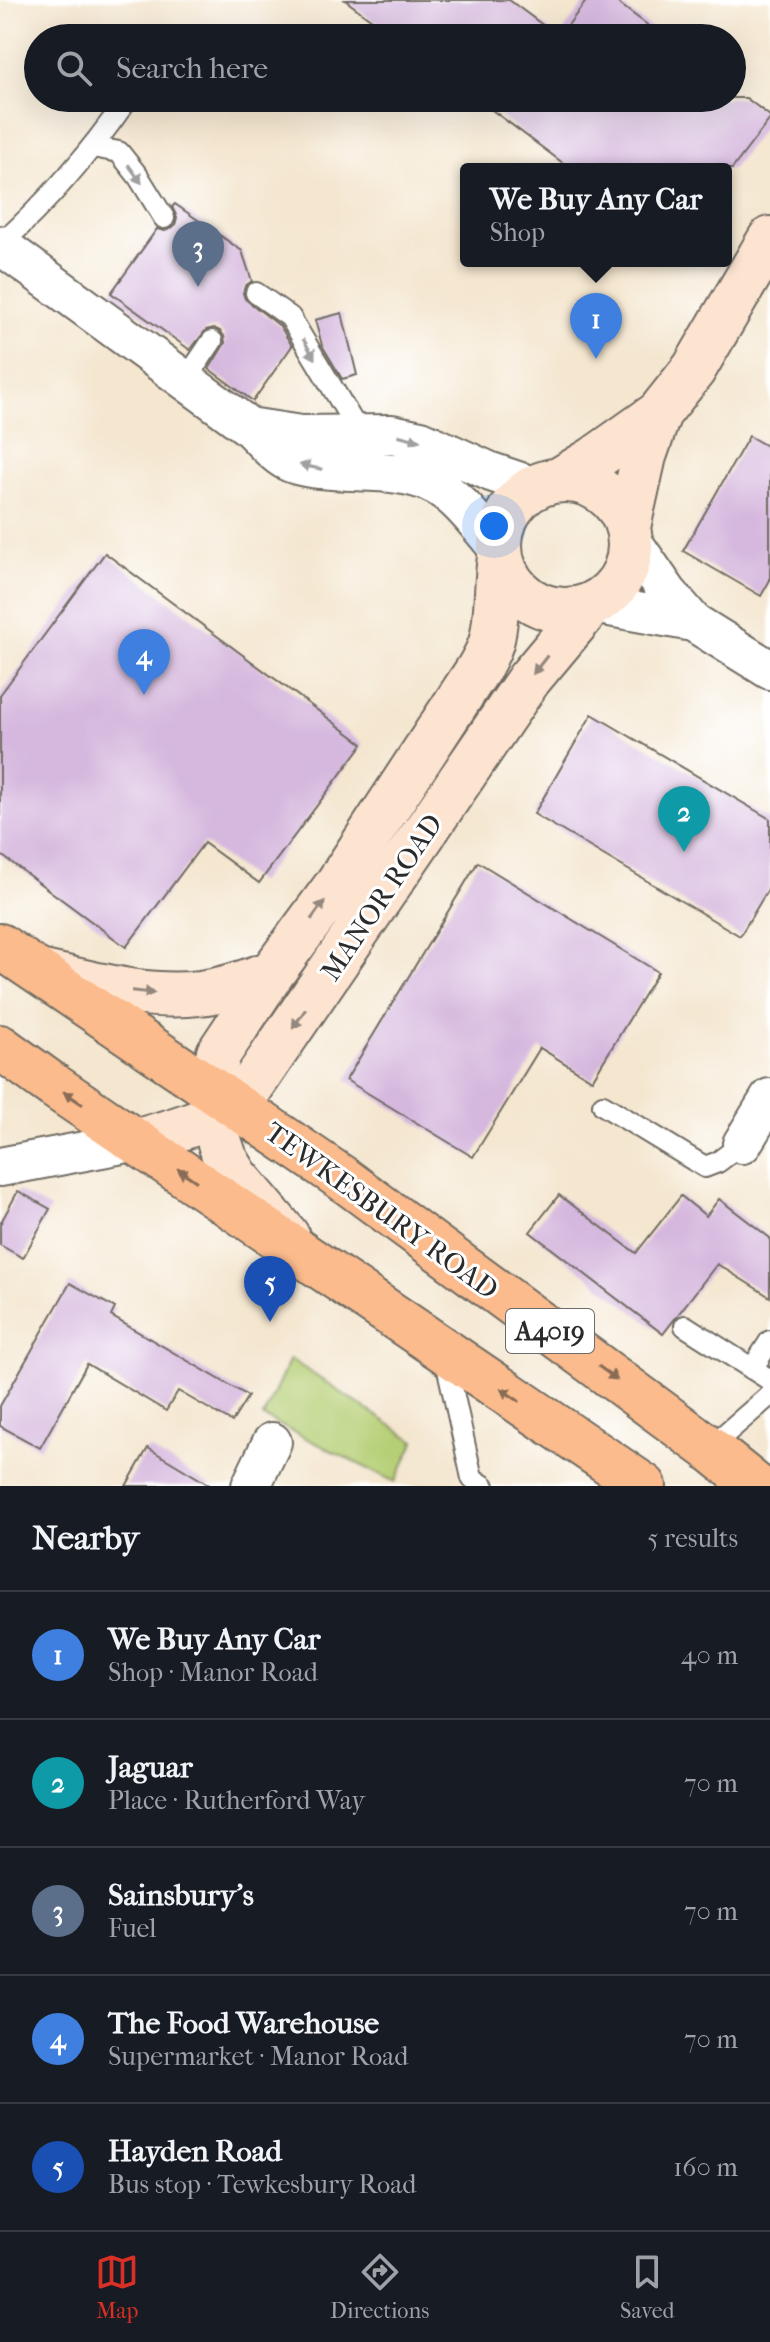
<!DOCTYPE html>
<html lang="en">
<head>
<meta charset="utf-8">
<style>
	body { margin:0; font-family:"IM FELL French Canon",serif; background:#20242c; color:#f1f3f6 }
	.you { position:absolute; left:494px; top:526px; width:28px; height:28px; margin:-20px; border:6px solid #fff; border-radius:50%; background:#1a73e8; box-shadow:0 0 0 12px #1a73e833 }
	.badge { display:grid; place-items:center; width:52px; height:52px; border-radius:50%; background:#d93025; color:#fff; font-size:26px; font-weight:700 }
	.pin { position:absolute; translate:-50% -66px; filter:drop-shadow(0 2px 4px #0008) }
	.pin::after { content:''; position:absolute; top:42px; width:28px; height:24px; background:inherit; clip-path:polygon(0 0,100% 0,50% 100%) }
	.popup { position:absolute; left:460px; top:163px; width:272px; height:104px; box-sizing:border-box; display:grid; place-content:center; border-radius:8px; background:#171b24; filter:drop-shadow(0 2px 6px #0005); font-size:26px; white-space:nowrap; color:#9ea1a6 }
	.popup b { font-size:30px; color:#f1f3f6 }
	.popup::after { content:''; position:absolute; left:50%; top:100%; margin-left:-16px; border:16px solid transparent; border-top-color:#171b24 }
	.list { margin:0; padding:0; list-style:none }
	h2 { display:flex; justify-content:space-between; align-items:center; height:104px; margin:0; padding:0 32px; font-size:34px }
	h2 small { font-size:26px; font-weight:400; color:#9ea1a6 }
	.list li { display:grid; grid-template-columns:52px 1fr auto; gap:24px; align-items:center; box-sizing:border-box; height:128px; padding:0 32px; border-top:2px solid #363941 }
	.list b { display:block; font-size:30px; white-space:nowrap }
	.list p { margin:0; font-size:26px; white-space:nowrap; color:#9ea1a6 }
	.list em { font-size:26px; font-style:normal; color:#9ea1a6 }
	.icon { flex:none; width:44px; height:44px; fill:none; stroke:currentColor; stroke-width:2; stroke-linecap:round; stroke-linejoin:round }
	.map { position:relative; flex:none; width:770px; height:1486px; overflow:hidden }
	.search { position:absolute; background:#171b24; box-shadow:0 8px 32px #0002; left:24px; right:24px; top:24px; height:88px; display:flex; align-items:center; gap:20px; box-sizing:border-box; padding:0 28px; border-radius:44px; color:#9ea1a6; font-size:30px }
	.sheet { height:744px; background:#171b24 }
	nav { display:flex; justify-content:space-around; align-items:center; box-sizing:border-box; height:112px; border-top:2px solid #363941; background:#171b24; font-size:22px; color:#9ea1a6 }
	nav a { display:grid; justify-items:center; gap:4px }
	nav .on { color:#d93025 }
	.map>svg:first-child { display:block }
</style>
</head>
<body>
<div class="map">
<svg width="770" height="1486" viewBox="0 0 770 1486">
	<rect width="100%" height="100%" fill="#fff"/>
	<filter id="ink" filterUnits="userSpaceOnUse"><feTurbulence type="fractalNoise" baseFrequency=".0125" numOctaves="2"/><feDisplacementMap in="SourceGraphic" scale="16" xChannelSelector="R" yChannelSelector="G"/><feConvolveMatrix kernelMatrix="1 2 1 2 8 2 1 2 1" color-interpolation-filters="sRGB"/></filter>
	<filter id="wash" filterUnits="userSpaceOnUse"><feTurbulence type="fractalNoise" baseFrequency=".006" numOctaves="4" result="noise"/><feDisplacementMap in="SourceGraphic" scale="32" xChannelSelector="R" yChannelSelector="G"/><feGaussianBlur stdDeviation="1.8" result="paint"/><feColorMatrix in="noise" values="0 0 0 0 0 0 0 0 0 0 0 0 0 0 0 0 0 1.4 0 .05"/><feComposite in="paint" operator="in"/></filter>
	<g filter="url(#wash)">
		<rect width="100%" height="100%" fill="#f4e6cf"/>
		<!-- green -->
		<path fill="#b5cf74" stroke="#707d50" stroke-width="2" d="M 290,1359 L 415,1441 L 395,1482 L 263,1417 Z"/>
		<g id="blocks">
			<!-- building -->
			<path fill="#d6b8de" d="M 345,0 L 509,0 L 559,37 L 587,0 L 614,0 L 665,38 L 396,38 Z
				M 476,98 L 746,98 L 770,116 L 770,119 L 732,169 L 571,169 Z
				M 175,204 L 242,251 L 252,281 L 245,286 L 243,293 L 245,299 L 280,326 L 292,346 L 253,401 L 209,369 L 225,343 L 224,336 L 220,331 L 214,328 L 206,330 L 190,350 L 111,293 L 157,229 L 165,231 L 175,225 L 177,217 L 172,207 Z
				M 342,313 L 357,375 L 342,379 L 322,345 L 315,320 Z
				M 749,436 L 770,448 L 770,580 L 761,596 L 683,551 Z
				M 105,553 L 363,744 L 259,883 L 204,843 L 126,947 L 0,854 L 0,695 Z
				M 592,714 L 770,819 L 770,886 L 740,936 L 534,814 Z
				M 478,862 L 658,972 L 592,1080 L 540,1048 L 473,1157 L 346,1080 Z
				M 18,1191 L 50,1209 L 23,1258 L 0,1245 L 0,1224 Z
				M 559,1195 L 636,1253 L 681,1196 L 706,1216 L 719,1199 L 770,1238 L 770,1297 L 717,1264 L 663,1334 L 530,1232 Z
				M 70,1283 L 115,1308 L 111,1316 L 248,1396 L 232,1422 L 178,1391 L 166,1411 L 87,1364 L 40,1448 L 0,1426 L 0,1406 Z
				M 148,1448 L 211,1486 L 126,1486 Z"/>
		</g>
	</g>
	<g filter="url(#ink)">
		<use href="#blocks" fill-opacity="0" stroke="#716c64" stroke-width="2"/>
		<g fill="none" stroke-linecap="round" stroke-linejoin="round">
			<!-- lane casing -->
			<g stroke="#716c64" stroke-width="24">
				<path id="lane" d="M 93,147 L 119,152 L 138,176 L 164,218
					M 0,245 C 50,200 90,153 128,98
					M 256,293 L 290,317 L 360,434
					M 185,381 L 212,341
					M 603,1105 L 705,1167 L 718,1162 L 742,1144
					M 685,1326 L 770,1380
					M 445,1356 L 472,1478 L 484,1486
					M 752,1369 L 770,1341
					M 709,1448 L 770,1395"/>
			</g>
			<!-- street casing -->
			<g stroke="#716c64" stroke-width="42">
				<path id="street" d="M 0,245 L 249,427 C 260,437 272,453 285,460 C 295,466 309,468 320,469 C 358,474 400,467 435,485 C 462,500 479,527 499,549
					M 249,427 L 301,435 L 392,434 L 421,440 L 491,472 L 535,487
					M 630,538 L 668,593 L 693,622 L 770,670
					M 593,604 L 693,622
					M 742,1144 L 770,1098
					M 0,1167 L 138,1141
					M 251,1486 L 272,1442"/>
			</g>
			<!-- secondary casing -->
			<g stroke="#716c64" stroke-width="48">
				<path id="secondary" d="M500 545a65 65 0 1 1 130 0a65 65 0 1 1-130 0Z
					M 559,480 L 594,459 L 659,413 L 694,369 L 770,239
					M 628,527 L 644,456 L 659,413
					M 39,972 C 91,983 146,1000 200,993 C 225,990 249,981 272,973
					M 138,1141 C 179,1129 217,1120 249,1090 L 529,679 L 590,606
					M 287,1236 L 236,1176 L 225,1158 L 218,1137 L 211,1090 L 213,1073 L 219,1053 L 272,973 L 336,886 L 479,668 C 484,659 490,649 492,639 C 498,613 496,584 500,557"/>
			</g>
			<!-- highway casing -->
			<g stroke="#716c64" stroke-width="48">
				<path id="highway" d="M 0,946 L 342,1178 L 709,1448 L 756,1486
					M 0,1047 L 54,1086 L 644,1486"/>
			</g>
			<!-- lane -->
			<use href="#lane" stroke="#fff" stroke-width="20"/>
			<!-- street -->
			<use href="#street" stroke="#fff" stroke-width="38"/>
			<!-- secondary -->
			<use href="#secondary" stroke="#fde4d1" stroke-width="44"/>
			<!-- highway -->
			<use href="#highway" stroke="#fbbb8c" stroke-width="44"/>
		</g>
		<!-- one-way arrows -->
		<defs><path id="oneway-solid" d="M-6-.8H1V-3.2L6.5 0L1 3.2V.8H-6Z" transform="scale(2)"/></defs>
		<g fill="#a0a0a0">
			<use href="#oneway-solid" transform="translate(135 174) rotate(54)"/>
			<use href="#oneway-solid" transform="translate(309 349) rotate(60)"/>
			<use href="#oneway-solid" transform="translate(409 438) rotate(14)"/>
			<use href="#oneway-solid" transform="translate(311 467) rotate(-168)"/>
		</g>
		<g fill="#94887e">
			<use href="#oneway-solid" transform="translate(540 665) rotate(128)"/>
			<use href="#oneway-solid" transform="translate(318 910) rotate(-54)"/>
			<use href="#oneway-solid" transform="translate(143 992) rotate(7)"/>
			<use href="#oneway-solid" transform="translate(299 1019) rotate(124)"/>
		</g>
		<g fill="#896c57">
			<use href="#oneway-solid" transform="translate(73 1098) rotate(-146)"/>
			<use href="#oneway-solid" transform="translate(187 1175) rotate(-146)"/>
			<use href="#oneway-solid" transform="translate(608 1373) rotate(36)"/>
			<use href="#oneway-solid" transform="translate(510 1395) rotate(-146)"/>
		</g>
	</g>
	<g text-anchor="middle" stroke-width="6" stroke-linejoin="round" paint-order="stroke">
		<!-- shield labels -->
		<rect fill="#fff" stroke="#6b6b6b" stroke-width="2" x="506" y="1309" width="88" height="44" rx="6"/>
		<g font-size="26" font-weight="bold" fill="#2b2b2b">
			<text x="550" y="1340">A4019</text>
		</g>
		<!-- street labels -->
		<g font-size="28" fill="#2b2b2b" stroke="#fff">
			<text transform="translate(381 897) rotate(-56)" y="10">MANOR ROAD</text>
			<text transform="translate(382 1210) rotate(36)" y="10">TEWKESBURY ROAD</text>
		</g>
	</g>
</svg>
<div class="you"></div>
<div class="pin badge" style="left:596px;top:359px;background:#3f7fe0">1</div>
<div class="popup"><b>We Buy Any Car</b>Shop</div>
<div class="pin badge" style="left:684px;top:852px;background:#0f9aa8">2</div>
<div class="pin badge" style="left:198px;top:287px;background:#5c6f8a">3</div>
<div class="pin badge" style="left:144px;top:695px;background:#3f7fe0">4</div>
<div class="pin badge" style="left:270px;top:1322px;background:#1a4fb4">5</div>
<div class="search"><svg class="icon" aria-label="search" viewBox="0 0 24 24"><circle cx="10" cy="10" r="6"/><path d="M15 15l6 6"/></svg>Search here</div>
</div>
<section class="sheet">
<h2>Nearby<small>5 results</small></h2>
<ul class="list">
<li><span class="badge" style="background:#3f7fe0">1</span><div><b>We Buy Any Car</b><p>Shop · Manor Road</p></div><em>40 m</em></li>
<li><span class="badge" style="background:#0f9aa8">2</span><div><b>Jaguar</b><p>Place · Rutherford Way</p></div><em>70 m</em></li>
<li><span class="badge" style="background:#5c6f8a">3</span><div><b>Sainsbury's</b><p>Fuel</p></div><em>70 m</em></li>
<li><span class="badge" style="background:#3f7fe0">4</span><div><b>The Food Warehouse</b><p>Supermarket · Manor Road</p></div><em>70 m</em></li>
<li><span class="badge" style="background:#1a4fb4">5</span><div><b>Hayden Road</b><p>Bus stop · Tewkesbury Road</p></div><em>160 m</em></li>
</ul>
</section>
<nav>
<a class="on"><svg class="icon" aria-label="map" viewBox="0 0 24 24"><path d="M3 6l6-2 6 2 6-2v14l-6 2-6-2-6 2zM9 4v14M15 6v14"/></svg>Map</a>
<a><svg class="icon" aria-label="directions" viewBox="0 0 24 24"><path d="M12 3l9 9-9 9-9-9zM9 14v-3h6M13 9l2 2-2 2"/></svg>Directions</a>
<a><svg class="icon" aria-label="saved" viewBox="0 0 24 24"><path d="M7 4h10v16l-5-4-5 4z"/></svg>Saved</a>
</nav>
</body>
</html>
